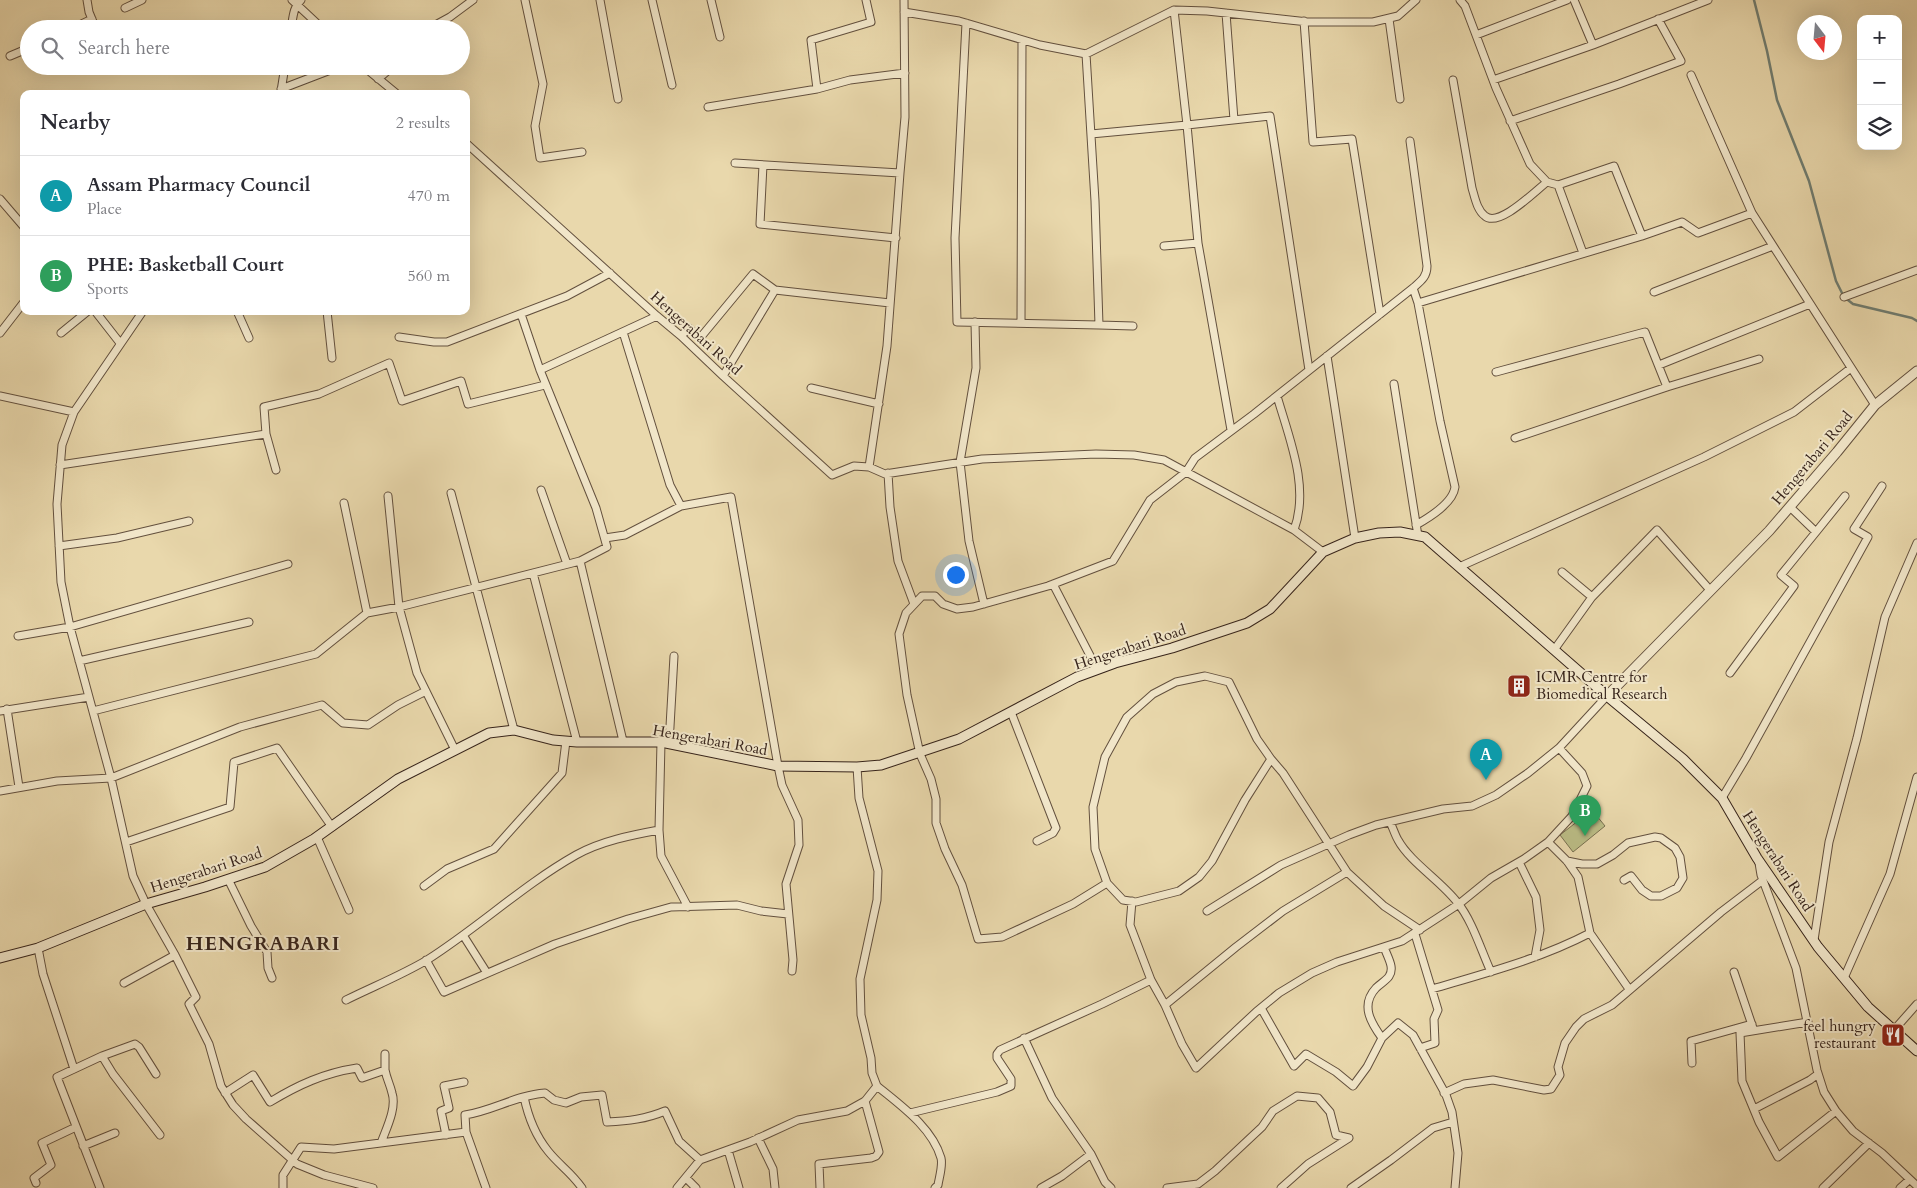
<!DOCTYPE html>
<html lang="en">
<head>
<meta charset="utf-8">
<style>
	body { margin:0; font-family:Cardo,serif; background:#f2f2f3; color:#2b2b33 }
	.controls { position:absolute; right:15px; top:15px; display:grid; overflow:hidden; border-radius:10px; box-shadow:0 5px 20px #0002 }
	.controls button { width:45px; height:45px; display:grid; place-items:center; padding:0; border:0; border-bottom:1px solid #e1e1e2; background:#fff; color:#2b2b33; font:25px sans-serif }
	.compass { position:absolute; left:1797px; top:15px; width:45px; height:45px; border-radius:50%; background:#fff; box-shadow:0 5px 20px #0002; rotate:164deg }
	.you { position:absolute; left:955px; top:574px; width:18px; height:18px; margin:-12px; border:4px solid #fff; border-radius:50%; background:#1a73e8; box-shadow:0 0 0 8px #1a73e833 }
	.badge { display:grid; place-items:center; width:32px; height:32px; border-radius:50%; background:#111827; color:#fff; font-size:16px; font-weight:700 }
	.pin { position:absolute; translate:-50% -41px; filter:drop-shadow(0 1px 2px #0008) }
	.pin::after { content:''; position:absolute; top:26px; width:18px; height:15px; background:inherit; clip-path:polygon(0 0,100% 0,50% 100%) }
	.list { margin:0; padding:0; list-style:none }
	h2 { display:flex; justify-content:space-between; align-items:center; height:65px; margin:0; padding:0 20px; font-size:21px }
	h2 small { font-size:16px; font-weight:400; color:#7c7c81 }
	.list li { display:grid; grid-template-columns:32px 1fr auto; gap:15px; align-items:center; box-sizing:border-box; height:80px; padding:0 20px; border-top:1px solid #e1e1e2 }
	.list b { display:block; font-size:19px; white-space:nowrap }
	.list p { margin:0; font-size:16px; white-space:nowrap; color:#7c7c81 }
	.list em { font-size:16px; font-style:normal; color:#7c7c81 }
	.icon { flex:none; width:28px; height:28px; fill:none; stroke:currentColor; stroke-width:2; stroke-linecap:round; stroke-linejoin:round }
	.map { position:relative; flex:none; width:1917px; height:1188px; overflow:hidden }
	.search { position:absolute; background:#fff; box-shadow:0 5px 20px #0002; left:20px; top:20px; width:450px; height:55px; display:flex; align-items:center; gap:12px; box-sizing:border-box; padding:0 18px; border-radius:28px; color:#7c7c81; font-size:19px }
	.panel { position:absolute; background:#fff; box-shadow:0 5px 20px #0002; left:20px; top:90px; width:450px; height:225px; border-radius:10px }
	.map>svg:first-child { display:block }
</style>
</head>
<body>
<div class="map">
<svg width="1917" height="1188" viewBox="0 0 1917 1188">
	<rect width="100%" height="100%" fill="#e9d8ac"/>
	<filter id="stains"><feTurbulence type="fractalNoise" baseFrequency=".004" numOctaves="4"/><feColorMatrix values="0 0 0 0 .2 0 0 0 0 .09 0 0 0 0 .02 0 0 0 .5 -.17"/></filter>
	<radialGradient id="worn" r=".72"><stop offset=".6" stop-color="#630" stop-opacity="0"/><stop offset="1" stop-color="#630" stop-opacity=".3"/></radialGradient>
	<!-- pitch -->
	<path fill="#bbbd86" stroke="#787050" d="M 1592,810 L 1605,826 L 1573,852 L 1560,835 Z"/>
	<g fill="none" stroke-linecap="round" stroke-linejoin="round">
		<!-- stream -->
		<path stroke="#707d71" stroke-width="2.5" d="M 1754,0 L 1767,51 L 1777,100 L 1809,181 L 1836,281 L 1844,297 L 1853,304 L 1912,318 L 1917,321"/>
		<!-- minor casing -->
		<g stroke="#63503e" stroke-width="9">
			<path id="minor" d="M 87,0 L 89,12 L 96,29
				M 292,0 L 323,29
				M 525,0 L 543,84 L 535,126 L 540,158 L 582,152
				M 600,0 L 618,99
				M 652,0 L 672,85
				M 711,0 L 720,37
				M 1460,0 L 1465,6 L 1496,88 L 1530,164 L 1547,182 L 1558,185 L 1614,166 L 1642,236
				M 125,8 L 142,0
				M 1174,10 L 1187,125 L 1270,116 L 1309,370
				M 904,12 L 959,21 L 966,23 L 1040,45 L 1086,54 L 1095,201 L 1099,325 L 957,322 L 955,238 L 966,23
				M 1226,13 L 1234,120
				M 1389,19 L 1400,99
				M 1304,21 L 1313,142 L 1352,139 L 1380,314
				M 71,29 L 92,19
				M 291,29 C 293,18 293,7 301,0
				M 428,29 L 450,17 L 473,0
				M 1476,35 L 1567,0
				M 1593,45 L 1708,0
				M 1086,54 L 1174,10 L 1207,11 L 1308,22 L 1373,22 L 1398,16 L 1416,0
				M 10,56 L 29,48
				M 363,66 L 397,94
				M 1691,75 L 1752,213 L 1875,405
				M 378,79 L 393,66
				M 1453,80 L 1472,188 C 1475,198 1477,210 1485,216 C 1499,228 1535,191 1547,182
				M 1493,80 L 1593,45 L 1574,0
				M 281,89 L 341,66
				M 817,89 L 850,80 L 905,73
				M 281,91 L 285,66
				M 708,107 L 817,89 L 811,40 L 871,22 L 866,0
				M 1510,121 L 1619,84 L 1681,61 L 1658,19
				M 1091,134 L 1187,125 L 1198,243 L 1231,430
				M 1410,141 L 1427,266 C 1427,277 1421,281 1413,288
				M 466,143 L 657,316 L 681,336 L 723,376 L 832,475 L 854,466 L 869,467 L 885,474 L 982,459 L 1096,454 L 1134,455 L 1164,460 L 1294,530 L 1323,552
				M 735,163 L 900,173
				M 763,165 L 760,224 L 896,238
				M 1558,185 L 1583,253
				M 0,199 L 24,227
				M 1164,246 L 1198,243
				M 1654,292 L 1773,246
				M 1844,297 L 1917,270
				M 95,311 L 120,343
				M 143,311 L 74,412 L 62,445 L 57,504 L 61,582 L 70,627 L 111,778 L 133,876 L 146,904 L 175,955 L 196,997 L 189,1004 L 209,1044 L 221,1086 L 233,1105 L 246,1119 L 297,1164 L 324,1175 L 373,1188
				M 237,311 L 249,338
				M 327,311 L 332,358
				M 521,314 L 540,370 L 596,508 L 607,547 L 580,561 L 623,741
				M 975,322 L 976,368 L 960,462 L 969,541 L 984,604
				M 1021,323 L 1022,40
				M 1099,325 L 1133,326
				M 623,332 L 670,485 L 681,506 L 731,497 L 778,766 L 782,785 L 798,820 L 799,845 L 786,884 L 793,960 L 792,971
				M 0,333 L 24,302
				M 61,333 L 88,311
				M 681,336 L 689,328 L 700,338 L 753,274 L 775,290
				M 399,337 L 434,342 L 447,342 L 567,296 L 610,273
				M 1327,356 L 1355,538
				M 1659,365 L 1810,304
				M 540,370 L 657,316
				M 1496,372 L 1645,332 L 1667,387
				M 723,376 L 775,290 L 890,303
				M 1394,384 L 1418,536
				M 811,388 L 879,404
				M 0,396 L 74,412
				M 1277,396 C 1289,438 1310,487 1294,530
				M 266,434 L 264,407 L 319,394 L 389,363 L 402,401 L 461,381 L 468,404 L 545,385
				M 1515,438 L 1667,387 L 1759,359
				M 60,465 L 266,434 L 276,470
				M 869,467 L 887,346 L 900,173 L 905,117 L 904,0
				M 888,473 L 890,507 L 898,561 L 914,604
				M 541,490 L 567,564
				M 451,493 L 514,730
				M 388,496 L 399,607 L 417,673 L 455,750
				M 344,503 L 367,613
				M 1790,507 L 1816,532 L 1845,496
				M 1416,525 C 1430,517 1453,503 1455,487 L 1440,421 L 1418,303
				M 605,538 L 625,535 L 681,506
				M 59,546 L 117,538 L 189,521
				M 1459,567 L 1704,457 L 1794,412 L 1851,368
				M 1562,572 L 1592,597
				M 533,573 L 577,742
				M 1053,584 L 1097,669
				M 18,636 L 70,627 L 288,564
				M 1554,650 L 1592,597 L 1657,530 L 1710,590
				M 79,661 L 249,622
				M 1730,673 L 1794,586 L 1781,575 L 1816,532
				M 7,709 L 19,787
				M 0,711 L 89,697
				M 93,711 L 316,654 L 367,613 L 399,607 L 580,561
				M 1011,712 L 1056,828 L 1053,833 L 1037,841
				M 661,742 L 659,830 L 661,856 L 688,907
				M 669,744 L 674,656
				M 0,791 L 57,781 L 111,778 L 240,727 L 322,705 L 343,723 L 368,725 L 398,705 L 426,691
				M 1722,798 L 1746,758 L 1868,537 L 1854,529 L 1882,486
				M 1390,822 C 1393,828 1395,835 1398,840 C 1410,862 1441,881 1457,902 C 1472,920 1481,950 1491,972
				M 317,837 L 349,910
				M 126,842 L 230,807 L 234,762 L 277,748 L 332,827
				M 1567,861 L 1582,864 L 1597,864 L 1613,855 L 1628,843 L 1655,837 L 1661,838 L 1675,848 L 1680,857 L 1683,878 L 1677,888 L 1661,896 L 1651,896 L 1642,890 L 1631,876 L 1624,880
				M 1519,862 L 1536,897 L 1540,930 L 1535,957
				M 1759,863 L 1761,875 L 1796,968 L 1817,1070 L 1824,1092 L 1836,1111 L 1853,1131 L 1882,1153 L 1917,1186
				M 228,879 L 251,926 L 267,952 L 268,968 L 272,978
				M 1107,883 L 1095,849 L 1093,807 L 1105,757 L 1127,717 L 1153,694 L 1176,682 L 1205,676 L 1229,682 L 1257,739 L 1271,759
				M 424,886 L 447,869 L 494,849 L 562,773 L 566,741
				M 1132,901 L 1130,925 L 1151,980 L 1165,1005 L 1182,1044 L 1196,1068 L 1256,1012 L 1279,993 L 1312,973 L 1337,962 L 1402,941 L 1459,904 L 1491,878 L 1524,859 L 1548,842 L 1572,816 L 1587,786 L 1582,773 L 1559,748
				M 1207,911 L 1281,865 L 1349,835 L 1376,825 L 1443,809 L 1472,806 L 1496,795 L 1528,773 L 1559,748 L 1607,696
				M 1420,930 L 1384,906 L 1347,872 L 1283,773 L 1271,759 L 1245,800 L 1212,861 L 1199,877 L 1179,891 L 1136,902 L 1123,900 L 1107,883 L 1073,904 L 1002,937 L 978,939 L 962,885 L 945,849 L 936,823 L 936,799 L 931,779 L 920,754 L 907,695 L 899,634 L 906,613 L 922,596 L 935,596 L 943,604 L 957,609 L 973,607 L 1048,586 L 1113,561 L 1150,500 L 1186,472 L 1195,458 L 1254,414 L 1413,288 L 1418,303 L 1642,236 L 1682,222 L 1698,233 L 1752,213
				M 1590,933 L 1629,989
				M 1415,934 L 1438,1010 L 1434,1019 L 1435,1043 L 1420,1048
				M 463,935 L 487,973
				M 1814,940 L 1829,842 L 1857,738 L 1885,617 L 1917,543
				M 38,948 L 43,974 L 74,1069
				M 426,960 L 444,992 L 555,944 L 628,919 L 671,907 L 737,905 L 761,911 L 788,914
				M 1734,972 L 1753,1028
				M 1844,978 L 1890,874 L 1917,777
				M 124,983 L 175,955
				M 1432,989 C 1486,973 1540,959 1590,933 L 1578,877 L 1567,861 L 1548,842
				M 346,1000 C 372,987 402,975 427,960 C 479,927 523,885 576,855 C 601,841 632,835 659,830
				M 1165,1005 L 1236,947 L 1283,911 L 1347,872
				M 1261,1008 L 1294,1066 L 1306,1054 L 1336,1072 L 1353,1086 L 1367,1067 L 1382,1038 L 1398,1023 L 1413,1035 L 1446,1095 L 1452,1112 L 1458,1153 L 1455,1188
				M 1808,1022 L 1740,1033 L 1742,1081 L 1759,1122 L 1778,1157 L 1836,1111
				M 1894,1030 L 1917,1004
				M 1024,1038 L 1052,1098 L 1091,1154
				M 1382,1038 C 1371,1023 1360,1005 1376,988 C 1383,981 1393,978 1391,966 C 1390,960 1386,953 1384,947
				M 102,1056 L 113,1074 L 160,1135
				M 1692,1063 L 1691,1041 L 1752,1024
				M 877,1086 C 900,1105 932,1127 941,1158 C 943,1166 939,1178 938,1185 L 935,1188
				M 225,1093 L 253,1075 L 270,1102 C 298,1085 324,1073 357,1068 L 362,1078 L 385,1070 L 385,1054
				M 1444,1093 L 1464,1084 L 1493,1080 L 1544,1090 L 1551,1089 L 1560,1075 L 1558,1067 L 1565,1043 L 1576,1027 L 1584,1019 L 1612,1005 L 1721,912 L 1763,880
				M 524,1097 C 528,1116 535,1135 548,1151 C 559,1165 571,1172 582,1188
				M 1754,1109 L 1810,1080 L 1818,1074
				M 910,1113 L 997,1092 L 1011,1086 L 1011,1079 L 997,1058 L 997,1054 L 1000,1050 L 1102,1004 L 1151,980
				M 466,1132 L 465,1115 C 492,1111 517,1095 545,1093 L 554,1100 L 566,1103 L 581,1097 L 602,1095 L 607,1122 C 628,1121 646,1119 665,1111 L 679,1141 L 700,1160
				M 446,1135 L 441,1111 L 449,1108 L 444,1086 L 464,1082
				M 758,1138 L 773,1169 L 775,1188
				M 381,1143 C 386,1129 397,1108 392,1093 C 390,1084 387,1080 385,1070
				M 83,1146 L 115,1133
				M 728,1150 L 739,1188
				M 686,1178 L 696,1188
				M 36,1183 L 34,1178 L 51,1165 L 42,1143 L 76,1127
				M 100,1188 L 57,1077 L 102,1056 L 135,1044 L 139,1047 L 156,1074
				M 283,1188 L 283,1175 L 301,1147 L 334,1149 L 466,1132 L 486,1188
				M 677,1188 L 700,1160 L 750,1142 L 798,1120 L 847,1111 L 865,1101 L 877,1086 L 872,1073 L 871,1058 L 861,1015 L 860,979 L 877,900 L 878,871 L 859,798 L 857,767
				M 820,1188 L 819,1164 L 871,1158 L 876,1156 L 879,1152 L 865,1101
				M 1041,1188 L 1062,1176 L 1091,1154 L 1105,1182 L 1111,1188
				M 1167,1188 L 1198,1184 L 1215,1171 L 1262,1127 L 1273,1111 L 1297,1096 L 1318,1098 L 1330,1112 L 1336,1135 L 1349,1138 L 1308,1164 L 1281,1188
				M 1351,1188 L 1391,1160 L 1433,1128 L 1453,1122
				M 1823,1188 L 1869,1143
				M 1900,1188 L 1909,1180"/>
		</g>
		<!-- tertiary casing -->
		<g stroke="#63503e" stroke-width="11">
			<path id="tertiary" d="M 1607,696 L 1769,531 L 1837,452 L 1875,405 L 1917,371"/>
		</g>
		<!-- secondary casing -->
		<g stroke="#36231a" stroke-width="11">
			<path id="secondary" d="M 0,958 L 38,948 L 146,904 L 205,887 L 265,867 L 314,839 L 398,779 L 489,733 L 514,730 L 553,740 L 577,742 L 661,742 L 778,766 L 857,767 L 881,765 L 959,739 L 1077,677 L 1115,663 L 1172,648 L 1247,623 L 1270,609 L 1323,552 L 1355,538 L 1379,533 L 1400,532 L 1425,537 L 1607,696 L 1683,759 L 1722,798 L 1757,858 L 1818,947 L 1868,1007 L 1917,1051"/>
		</g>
		<!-- minor -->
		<use href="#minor" stroke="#f1e6c9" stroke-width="7"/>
		<!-- tertiary -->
		<use href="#tertiary" stroke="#f1e6c9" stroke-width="9"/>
		<!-- secondary -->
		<use href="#secondary" stroke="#f1e6c9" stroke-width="9"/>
	</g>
	<!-- icons -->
	<defs>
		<g id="building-square" transform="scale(1.25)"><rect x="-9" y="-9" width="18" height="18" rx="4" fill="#8f2418" stroke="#f1e6c9"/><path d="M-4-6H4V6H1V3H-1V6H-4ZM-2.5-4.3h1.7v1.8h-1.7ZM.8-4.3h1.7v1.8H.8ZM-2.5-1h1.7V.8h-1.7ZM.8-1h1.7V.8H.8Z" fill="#fff"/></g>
		<g id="restaurant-square" transform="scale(1.25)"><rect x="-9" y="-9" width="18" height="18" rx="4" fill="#8f2418" stroke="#f1e6c9"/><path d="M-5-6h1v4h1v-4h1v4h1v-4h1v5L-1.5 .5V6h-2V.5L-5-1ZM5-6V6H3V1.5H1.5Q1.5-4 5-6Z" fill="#fff"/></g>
	</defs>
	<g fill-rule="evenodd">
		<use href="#building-square" x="1519" y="686"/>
		<use href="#restaurant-square" x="1893" y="1035"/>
	</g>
	<g text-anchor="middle" stroke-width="4" stroke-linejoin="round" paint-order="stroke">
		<!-- street labels -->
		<g font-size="15" fill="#36231a" stroke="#f1e6c9">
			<text transform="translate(696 333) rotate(42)" y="5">Hengerabari Road</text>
			<text transform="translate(1812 458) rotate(-50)" y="5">Hengerabari Road</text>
			<text transform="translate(1130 647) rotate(-18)" y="5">Hengerabari Road</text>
			<text transform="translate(710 740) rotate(10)" y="5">Hengerabari Road</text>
			<text transform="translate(1778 861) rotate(57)" y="5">Hengerabari Road</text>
			<text transform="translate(206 870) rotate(-18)" y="5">Hengerabari Road</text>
		</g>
		<!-- poi labels -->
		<g font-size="15" fill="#36231a" stroke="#f1e6c9" text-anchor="start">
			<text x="1536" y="682">ICMR Centre for<tspan x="1536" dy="17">Biomedical Research</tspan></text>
			<text x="1876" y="1031" text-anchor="end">feel hungry<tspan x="1876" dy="17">restaurant</tspan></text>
		</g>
		<!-- district labels -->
		<g font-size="20" font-weight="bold" letter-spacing="1" fill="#36231a" stroke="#f1e6c9">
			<text x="263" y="950">HENGRABARI</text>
		</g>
	</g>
	<rect width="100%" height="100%" filter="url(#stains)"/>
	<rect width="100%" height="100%" fill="url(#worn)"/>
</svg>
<div class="controls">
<button>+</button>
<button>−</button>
<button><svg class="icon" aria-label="layers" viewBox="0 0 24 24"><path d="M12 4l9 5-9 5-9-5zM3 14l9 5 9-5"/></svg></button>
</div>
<svg class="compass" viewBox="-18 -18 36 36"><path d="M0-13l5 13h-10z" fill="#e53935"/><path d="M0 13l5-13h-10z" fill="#7c7c81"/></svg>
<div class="you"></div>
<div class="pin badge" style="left:1486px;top:780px;background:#0f9aa8">A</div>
<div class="pin badge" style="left:1585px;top:836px;background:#2e9e5b">B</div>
<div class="search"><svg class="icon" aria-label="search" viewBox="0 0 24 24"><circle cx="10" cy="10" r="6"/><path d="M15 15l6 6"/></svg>Search here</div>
<section class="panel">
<h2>Nearby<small>2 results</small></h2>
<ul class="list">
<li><span class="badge" style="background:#0f9aa8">A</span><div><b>Assam Pharmacy Council</b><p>Place</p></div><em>470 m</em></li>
<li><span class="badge" style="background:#2e9e5b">B</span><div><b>PHE: Basketball Court</b><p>Sports</p></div><em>560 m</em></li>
</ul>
</section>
</div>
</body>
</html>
